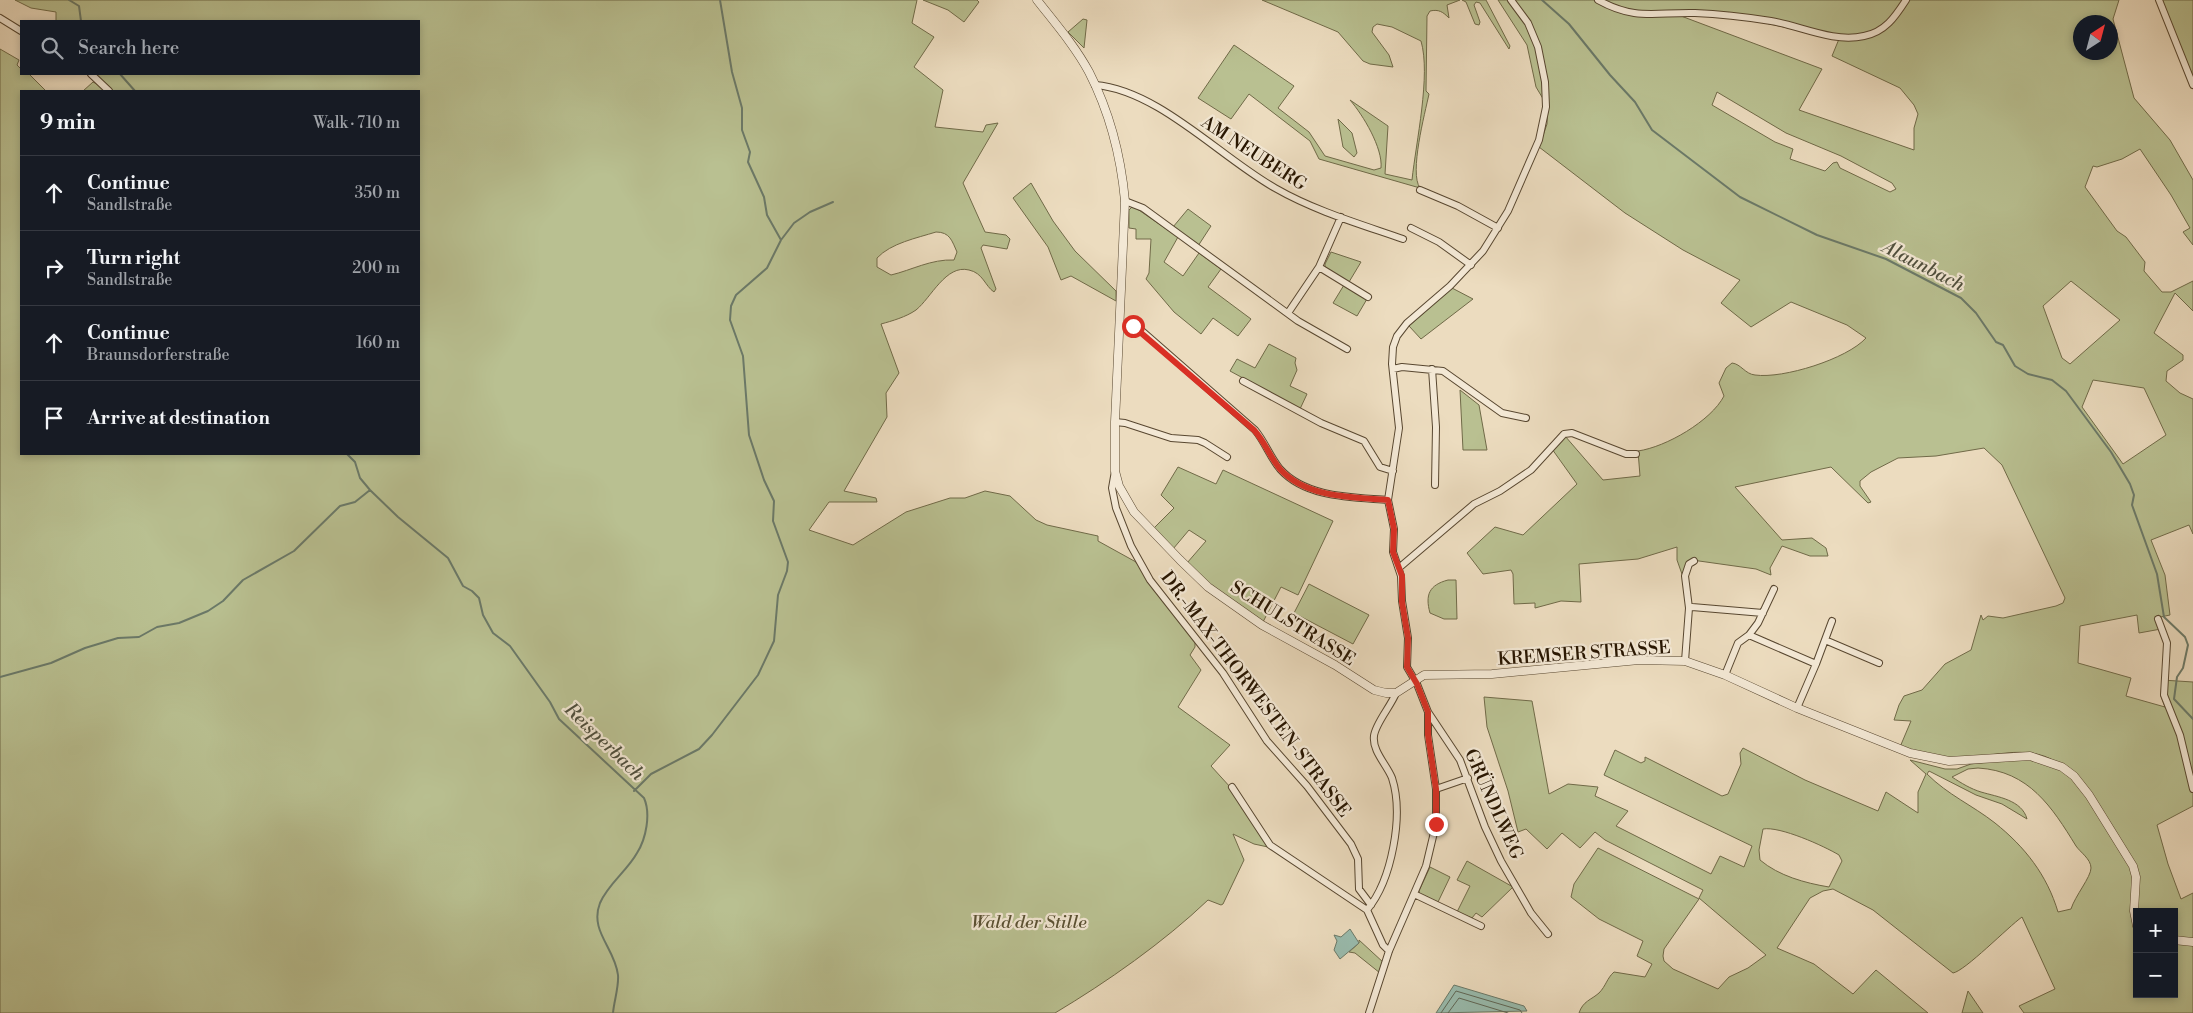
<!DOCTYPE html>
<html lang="en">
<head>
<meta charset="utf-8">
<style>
	body { margin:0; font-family:"Libre Bodoni",serif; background:#20242c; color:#f1f3f6 }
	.controls { position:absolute; right:15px; bottom:15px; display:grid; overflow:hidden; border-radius:0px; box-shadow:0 2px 8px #0003 }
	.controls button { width:45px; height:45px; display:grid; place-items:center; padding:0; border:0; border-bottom:1px solid #363941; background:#171b24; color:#f1f3f6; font:25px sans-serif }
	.compass { position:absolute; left:2073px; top:15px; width:45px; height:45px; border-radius:50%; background:#171b24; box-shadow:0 2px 8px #0003; rotate:36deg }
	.stop { position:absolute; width:15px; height:15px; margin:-11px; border:4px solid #d93025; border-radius:50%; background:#fff }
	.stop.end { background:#d93025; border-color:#fff; box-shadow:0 1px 5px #0008 }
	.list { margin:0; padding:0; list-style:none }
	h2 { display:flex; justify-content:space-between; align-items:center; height:65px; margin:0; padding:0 20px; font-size:21px }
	h2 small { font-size:16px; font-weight:400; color:#9ea1a6 }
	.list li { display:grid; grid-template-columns:32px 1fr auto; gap:15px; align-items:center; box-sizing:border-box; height:75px; padding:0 20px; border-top:1px solid #363941 }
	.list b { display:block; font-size:19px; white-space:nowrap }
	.list p { margin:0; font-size:16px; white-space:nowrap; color:#9ea1a6 }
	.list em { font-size:16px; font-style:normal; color:#9ea1a6 }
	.icon { flex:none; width:28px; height:28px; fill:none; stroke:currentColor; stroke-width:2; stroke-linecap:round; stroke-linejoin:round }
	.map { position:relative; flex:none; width:2193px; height:1013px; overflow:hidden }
	.search { position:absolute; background:#171b24; box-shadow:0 2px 8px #0003; left:20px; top:20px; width:400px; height:55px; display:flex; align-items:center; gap:12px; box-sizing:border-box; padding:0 18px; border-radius:0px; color:#9ea1a6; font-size:19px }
	.panel { position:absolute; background:#171b24; box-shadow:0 2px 8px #0003; left:20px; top:90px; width:400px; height:365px; border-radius:0px }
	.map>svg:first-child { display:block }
</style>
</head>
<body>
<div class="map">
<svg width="2193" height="1013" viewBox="0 0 2193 1013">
	<rect width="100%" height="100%" fill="#ecdcbf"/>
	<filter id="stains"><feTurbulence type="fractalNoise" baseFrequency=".004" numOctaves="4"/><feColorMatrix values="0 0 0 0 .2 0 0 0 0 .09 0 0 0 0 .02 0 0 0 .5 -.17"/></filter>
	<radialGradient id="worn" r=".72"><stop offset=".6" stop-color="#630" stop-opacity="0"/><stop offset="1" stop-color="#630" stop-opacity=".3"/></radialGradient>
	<!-- green -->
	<path fill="#b9c091" stroke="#706a48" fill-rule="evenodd" d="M 15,0 L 917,0 L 912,23 L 934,37 L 914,67 L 943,90 L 935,127 L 983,132 L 986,125 L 998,123 L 963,183 L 985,232 L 1006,235 L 1010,239 L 1007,249 L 983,245 L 981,248 L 996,289 L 994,292 C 985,286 983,273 969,270 C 946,264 931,298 916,310 C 906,317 892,321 881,324 L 899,373 L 886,393 L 887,417 L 844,491 L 876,498 L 877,502 L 829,502 L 809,530 L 853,545 L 906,512 L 950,498 L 965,498 L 985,491 L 1010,496 L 1036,520 L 1047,525 L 1098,536 L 1098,541 L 1136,562 L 1159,596 L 1195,642 L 1195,647 L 1190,655 L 1201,670 L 1178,707 L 1230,745 L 1211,766 L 1231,788 L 1268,847 L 1254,844 L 1233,834 L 1244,860 L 1223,904 L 1221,905 L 1208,900 C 1164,942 1107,982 1055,1013 L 0,1013 L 0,49 L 19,60 L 17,65 L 21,69 L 21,74 L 29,74 L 46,91 L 21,91 L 21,454 L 419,454 L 419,91 L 83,91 L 93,82 L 99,85 L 103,81 L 96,74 L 419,74 L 419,21 L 56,21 L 56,12 L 31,8 ZM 936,232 C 950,232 952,241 957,252 L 954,260 C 931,259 912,270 891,275 L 877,267 L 877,258 C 891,243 917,238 936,232 Z
		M 923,0 L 977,0 L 979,2 L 964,22 L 948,10 Z
		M 1262,0 L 1460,0 L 1447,5 L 1449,18 C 1443,12 1439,9 1430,11 L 1427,16 L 1426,91 L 1429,94 C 1425,113 1409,173 1420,188 L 1319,159 L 1310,141 L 1249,94 L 1231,119 L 1198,98 L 1234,45 L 1294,86 L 1278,108 L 1309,132 L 1325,156 L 1374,170 L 1381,168 C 1383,148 1363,115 1350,100 L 1388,126 L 1385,174 L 1412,180 C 1416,142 1431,75 1421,41 L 1392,27 L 1377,24 L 1373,27 L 1372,32 L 1389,55 L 1393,67 L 1370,64 L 1363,61 L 1338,32 Z
		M 1462,0 L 1486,0 L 1510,46 L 1509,49 L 1480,3 L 1476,2 L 1474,5 L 1480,22 L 1479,25 L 1475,24 L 1466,2 Z
		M 1498,0 L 2119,0 L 2113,19 L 2134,98 L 2170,140 L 2193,180 L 2193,245 L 2183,232 L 2190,228 L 2171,195 L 2140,149 L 2122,159 L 2097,167 L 2093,166 L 2085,187 L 2117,231 L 2126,237 L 2145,262 L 2144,271 L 2162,292 L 2171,292 L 2193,281 L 2193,311 L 2175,293 L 2154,333 L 2183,355 L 2183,360 L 2167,371 L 2166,381 L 2180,393 L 2193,399 L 2193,534 L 2189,525 L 2151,540 L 2165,575 L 2170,615 L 2156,618 L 2161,629 L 2139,633 L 2137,615 L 2080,626 L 2078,663 L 2131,678 L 2126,696 L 2165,707 L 2161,696 L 2162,680 L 2193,682 L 2193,806 L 2157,825 L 2168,864 L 2181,899 L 2193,893 L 2193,1013 L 2024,1013 L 2019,1006 L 2055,989 L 2022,917 C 2008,927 1965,971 1953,973 L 1873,910 L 1833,889 L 1823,891 L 1810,898 L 1777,948 L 1814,964 L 1853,994 L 1876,970 L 1928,1013 L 1579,1013 C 1583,1001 1591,1000 1599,993 C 1606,986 1607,978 1614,972 L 1645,977 L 1652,964 L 1637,956 L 1643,941 L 1599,919 L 1571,897 L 1574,884 L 1598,848 L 1699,899 L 1664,949 L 1663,956 L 1664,961 L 1673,969 L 1718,989 L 1729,977 L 1748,968 L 1766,955 L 1699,898 L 1703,890 L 1605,840 L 1595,832 L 1580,848 L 1562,833 L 1547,849 L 1526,829 L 1518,832 L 1508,791 L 1487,727 L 1484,697 L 1532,701 L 1549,794 L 1568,784 L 1598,787 L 1595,796 L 1628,811 L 1616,826 L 1711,874 L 1720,856 L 1744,867 L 1752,846 L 1604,775 L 1615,750 L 1641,763 L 1645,761 L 1645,757 L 1722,796 L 1728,794 L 1741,764 L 1740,753 L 1743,748 L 1805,780 L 1878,811 L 1886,792 L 1918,813 L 1918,792 L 1926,774 L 1910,760 L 1945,769 L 1957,769 L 1971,764 L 2013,759 L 2051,759 C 2019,743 1982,761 1949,758 C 1932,757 1916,751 1900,747 L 1911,721 L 1894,720 L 1899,705 L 1904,696 L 1922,690 L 1945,664 L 1971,650 L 1981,615 L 1983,620 L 1988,616 L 2003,618 L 2056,606 L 2063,603 L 2065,598 L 2002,465 L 1984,448 L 1936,456 L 1898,458 L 1871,472 L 1860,481 L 1860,486 L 1871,502 L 1868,503 L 1831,467 L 1735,487 L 1782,540 L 1812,538 L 1826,548 L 1828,556 L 1810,556 L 1782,546 L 1770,568 L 1771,575 L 1756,569 L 1692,560 L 1684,569 L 1683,577 L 1677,560 L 1677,547 L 1638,559 L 1579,564 L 1581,602 L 1561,601 L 1535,608 L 1535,603 L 1514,604 L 1513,574 L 1511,570 L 1483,574 L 1467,553 L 1495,527 L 1523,535 L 1577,484 L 1552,449 L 1565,436 L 1603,480 L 1640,476 L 1638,451 C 1666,447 1711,421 1724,396 L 1719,383 L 1726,368 L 1732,363 C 1741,364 1745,374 1755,375 C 1783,379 1847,359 1866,338 L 1847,325 L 1791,302 L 1751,327 L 1721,303 L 1740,280 L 1683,250 L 1625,213 L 1539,147 L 1547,124 L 1548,107 L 1536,87 L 1527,45 ZM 1695,15 L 1756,21 L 1839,39 L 1832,56 L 1900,88 L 1914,105 L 1918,114 L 1914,128 L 1914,150 L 1799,110 L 1822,69 L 1681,16 ZM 2080,22 L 2110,22 L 2110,52 L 2080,52 ZM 1717,92 L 1786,133 L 1841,156 L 1892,183 L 1896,189 L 1890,192 L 1840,168 L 1837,162 L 1833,163 L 1825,171 L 1790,159 L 1793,149 L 1775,142 L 1712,105 ZM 2071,281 L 2120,320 L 2070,364 L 2062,358 L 2043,306 ZM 2093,380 L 2144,388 L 2166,435 L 2123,464 L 2082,407 ZM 1978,768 C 2029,771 2052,807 2076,846 C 2080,852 2091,859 2091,868 C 2091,877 2075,896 2071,909 L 2058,912 C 2047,875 2025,847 1995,823 C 1972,805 1948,795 1927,774 L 1929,771 L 1976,795 L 2002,804 L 2027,819 C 2022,800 1998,797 1981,792 C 1971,789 1961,783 1952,777 L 1968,769 ZM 1763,829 C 1780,826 1824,846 1839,855 L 1842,861 L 1829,887 C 1805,883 1779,876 1760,860 L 1759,850 ZM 2137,912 L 2174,912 L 2174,994 L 2137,994 Z
		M 2162,0 L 2193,0 L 2193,78 Z
		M 1083,19 L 1087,20 L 1084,48 L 1068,32 Z
		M 1338,119 L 1352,133 L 1357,153 L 1354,157 L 1343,147 Z
		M 1031,183 L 1053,221 L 1075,251 L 1116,291 L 1116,301 L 1071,276 L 1061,280 L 1048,247 L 1013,198 Z
		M 1133,206 L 1178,237 L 1164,262 L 1183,276 L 1199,253 L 1221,269 L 1208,287 L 1251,319 L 1238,336 L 1213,318 L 1201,334 L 1174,312 L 1146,279 L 1149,273 L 1151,239 L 1136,239 L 1136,229 L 1129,228 L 1129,210 Z
		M 1188,209 L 1211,226 L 1198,246 L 1173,227 Z
		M 1331,252 L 1361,262 L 1349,282 L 1325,267 L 1325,264 Z
		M 1344,285 L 1367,299 L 1357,316 L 1333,303 Z
		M 1452,288 L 1473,299 L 1421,339 L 1409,326 Z
		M 1269,344 L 1296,358 L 1295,363 L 1297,370 L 1290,386 L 1307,394 L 1300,409 L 1230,371 L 1237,359 L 1255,368 Z
		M 1460,390 L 1479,405 L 1487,450 L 1463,450 Z
		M 1178,467 L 1216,484 L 1223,470 L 1333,521 L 1298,595 L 1281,587 L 1263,622 L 1210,585 L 1187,563 L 1206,541 L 1189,530 L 1173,549 L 1154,528 L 1174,508 L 1161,495 Z
		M 1448,580 L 1456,580 L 1457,619 L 1444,619 L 1430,613 C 1425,595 1429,585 1448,580 Z
		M 1309,584 L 1369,615 L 1353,644 L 1294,613 Z
		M 1467,861 L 1513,887 L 1482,917 L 1476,913 L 1472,918 L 1457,912 L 1470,886 L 1457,880 Z
		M 1430,867 L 1450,877 L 1438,902 L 1420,894 L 1419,891 Z
		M 1359,940 L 1384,963 L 1380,973 L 1355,953 L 1349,952 L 1359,943 Z
		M 1968,991 L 1983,1013 L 1962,1013 Z"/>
	<!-- water -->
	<path fill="#99bcae" stroke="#6b7968" d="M 1350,929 L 1359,943 L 1340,959 L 1334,950 L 1337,941 L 1334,935 L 1341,937 Z
		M 1454,985 L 1524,1006 L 1527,1011 L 1436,1013 Z"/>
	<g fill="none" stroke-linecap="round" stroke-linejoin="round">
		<!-- shore -->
		<path stroke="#606857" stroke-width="1" d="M 1441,1013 L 1456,991 L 1520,1010 L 1522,1013
			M 1448,1013 L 1459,998 L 1508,1013"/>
		<!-- stream -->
		<path stroke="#6b7968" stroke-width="2" d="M 69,0 L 79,6 L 81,21
			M 720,0 L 732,72 L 742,108 L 742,130 L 750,152 L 748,162 L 764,197 L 767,215 L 781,240
			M 1542,0 L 1569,24 L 1610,75 L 1635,102 L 1652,130 L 1740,197 L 1817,235 L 1886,259 L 1961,298 L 1976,313 L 1996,342 L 2003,345 L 2015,366 L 2028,374 L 2052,380 L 2066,391 L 2111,452 L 2130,484 L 2134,495 L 2132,505 L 2157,574 L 2164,617 L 2185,637 L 2188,645 L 2183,668 L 2177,677 L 2174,699 L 2193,719
			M 120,74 L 135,91
			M 347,454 L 355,462 L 360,478 L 370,490 L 398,517 L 448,558 L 463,586 L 472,591 L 479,598 L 483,615 L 493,633 L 510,646 L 550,702 L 559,719 L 644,798 C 651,814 646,839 637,853 C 627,871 608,884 600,903 C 589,931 615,948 618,975 C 619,987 614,1001 613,1013
			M 0,677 L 51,663 L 85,648 L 118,638 L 139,637 L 157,627 L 179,623 L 208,611 L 223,601 L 243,580 L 294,551 L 340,506 L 355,502 L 370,490
			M 634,791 L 651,774 L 699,749 L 712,735 L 758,675 L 774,641 L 778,595 L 787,571 L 788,562 L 773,521 L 774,501 L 764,480 L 749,435 L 743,356 L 730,320 L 731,306 L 736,295 L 767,268 L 781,240 L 794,223 L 810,212 L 833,202"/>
		<!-- minor casing -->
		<g stroke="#584730" stroke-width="8">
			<path id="minor" d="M 1598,0 C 1636,21 1655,12 1695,13 C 1720,14 1746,17 1771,21 C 1801,26 1833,43 1864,36 C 1885,32 1895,17 1906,0
				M 2159,0 L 2193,85
				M 0,18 L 21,31
				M 91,74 L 109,91
				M 1095,85 C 1158,90 1220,157 1275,188 C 1315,211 1360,224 1403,239
				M 1420,190 L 1458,206 L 1498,228
				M 1125,201 L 1143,208 L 1298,321 L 1347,349
				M 1411,228 L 1439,242 L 1471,265
				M 1319,267 L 1368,297
				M 1288,313 L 1319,267 L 1341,217
				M 1120,324 L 1133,326 L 1142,331 L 1255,430 C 1265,442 1270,457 1280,469 C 1306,498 1352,497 1388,500
				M 1393,369 L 1402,367 L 1443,371 L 1502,413 L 1526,418
				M 1432,369 L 1436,427 L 1435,485
				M 1243,381 L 1321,423 L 1364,441 L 1380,467 L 1393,471
				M 1115,422 L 1125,423 L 1171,438 L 1198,440 L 1205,443 L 1227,457
				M 1115,471 L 1112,488 L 1116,508 L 1131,546 L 1150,580 L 1223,673 L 1267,741 L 1307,786 L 1351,844 L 1358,859 L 1359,889 L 1371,905
				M 1400,567 L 1474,504 L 1500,491 L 1531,470 L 1564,434 L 1572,433 L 1626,454 L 1636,454
				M 1689,608 L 1692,607 L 1763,613
				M 2158,619 L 2167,643 L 2164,695 L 2180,735 L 2193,789
				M 1749,635 L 1816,664
				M 1825,640 L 1879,663
				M 1685,661 L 1689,608 L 1685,576 L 1689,564 L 1694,561
				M 1725,675 L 1738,643 L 1749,635 L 1758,623 L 1774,589
				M 1797,708 L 1816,664 L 1832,621
				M 1428,712 L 1460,760 L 1485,827 L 1501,861 L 1531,913 L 1548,934
				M 1232,787 L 1270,845 L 1367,910 L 1383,945 L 1389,951
				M 1436,789 L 1468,778
				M 1414,894 L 1481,926
				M 1367,910 C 1392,880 1404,815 1392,778 C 1387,765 1372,751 1374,736 C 1375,724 1391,706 1396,693
				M 1369,1013 L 1389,951 L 1426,866 L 1436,824 L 1436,789 L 1428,735 L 1428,712 L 1417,684 L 1407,667 L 1408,638 L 1402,601 L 1401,576 L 1393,552 L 1394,529 L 1388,500 L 1399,428 L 1392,364 L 1393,347 L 1397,336 L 1407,323 L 1450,286 L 1483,251 L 1508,211 L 1539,140 L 1546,107 L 1545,82 L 1538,47 L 1528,23 L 1511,0"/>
		</g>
		<!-- tertiary casing -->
		<g stroke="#584730" stroke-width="9">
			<path id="tertiary" d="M 1037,0 C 1055,23 1075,46 1089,72 C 1109,111 1121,157 1125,201 L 1115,422 L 1115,471 L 1119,486 L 1134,512 L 1180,560 L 1208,587 L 1262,625 L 1335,665 L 1374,690 L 1386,693 L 1396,693 L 1424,675 L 1492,674 L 1639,660 L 1685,661 L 1725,675 L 1797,708 L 1910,753 L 1949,761 L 2030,756 L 2062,767 L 2074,776 L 2089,795 L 2133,866 L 2136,877 L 2134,911 L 2137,926
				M 2174,940 L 2193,942"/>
		</g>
		<!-- minor -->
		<use href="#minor" stroke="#f3e8d5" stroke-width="6"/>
		<!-- tertiary -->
		<use href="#tertiary" stroke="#f3e8d5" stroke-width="8"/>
	</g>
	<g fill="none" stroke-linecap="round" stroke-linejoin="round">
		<!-- route -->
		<path stroke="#d93025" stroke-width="6" d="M 1133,326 L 1254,430 C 1265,442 1270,457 1280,469 C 1306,498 1352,497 1388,500 L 1394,529 L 1393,552 L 1402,576 L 1402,602 L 1408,638 L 1407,667 L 1417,684 L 1428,712 L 1428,735 L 1436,789 L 1436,824"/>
	</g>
	<g text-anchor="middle" stroke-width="4.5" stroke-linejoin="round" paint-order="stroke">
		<!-- street labels -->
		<g font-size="18" fill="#271500" stroke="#f3e8d5">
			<text transform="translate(1254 153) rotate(33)" y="6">AM NEUBERG</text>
			<text transform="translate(1293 623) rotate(32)" y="6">SCHULSTRASSE</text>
			<text transform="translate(1584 653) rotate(-4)" y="6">KREMSER STRASSE</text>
			<text transform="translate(1256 694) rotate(53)" y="6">DR.-MAX-THORWESTEN-STRASSE</text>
			<text transform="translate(1494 804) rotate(66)" y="6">GRÜNDLWEG</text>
		</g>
		<!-- park labels -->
		<g font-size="18" font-style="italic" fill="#5a5133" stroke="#f3e8d5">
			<text x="1029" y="928">Wald der Stille</text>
		</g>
		<!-- water labels -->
		<g font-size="19" font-style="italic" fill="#4f4f3d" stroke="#f3e8d5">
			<text transform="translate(1924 265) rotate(27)" y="7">Alaunbach</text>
			<text transform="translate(605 741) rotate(44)" y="7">Reisperbach</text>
		</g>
	</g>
	<rect width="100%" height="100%" filter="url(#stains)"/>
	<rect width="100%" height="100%" fill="url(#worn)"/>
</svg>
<div class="controls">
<button>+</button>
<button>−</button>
</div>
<svg class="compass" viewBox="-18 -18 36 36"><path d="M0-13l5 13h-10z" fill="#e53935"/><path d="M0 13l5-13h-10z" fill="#9ea1a6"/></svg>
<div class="stop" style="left:1133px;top:326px"></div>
<div class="stop end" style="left:1436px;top:824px"></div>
<div class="search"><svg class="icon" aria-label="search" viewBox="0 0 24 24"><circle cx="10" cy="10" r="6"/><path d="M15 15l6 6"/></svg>Search here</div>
<section class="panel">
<h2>9 min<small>Walk · 710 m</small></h2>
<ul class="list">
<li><svg class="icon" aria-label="ahead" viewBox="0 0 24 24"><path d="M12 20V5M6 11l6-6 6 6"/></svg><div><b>Continue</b><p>Sandlstraße</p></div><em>350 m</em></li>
<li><svg class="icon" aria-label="right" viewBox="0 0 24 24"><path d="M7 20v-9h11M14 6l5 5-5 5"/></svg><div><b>Turn right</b><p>Sandlstraße</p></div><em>200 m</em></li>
<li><svg class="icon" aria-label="ahead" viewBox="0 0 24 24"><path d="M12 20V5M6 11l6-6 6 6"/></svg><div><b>Continue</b><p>Braunsdorferstraße</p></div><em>160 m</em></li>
<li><svg class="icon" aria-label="arrive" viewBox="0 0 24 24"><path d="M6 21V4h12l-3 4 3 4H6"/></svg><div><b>Arrive at destination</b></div></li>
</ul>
</section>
</div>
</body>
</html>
